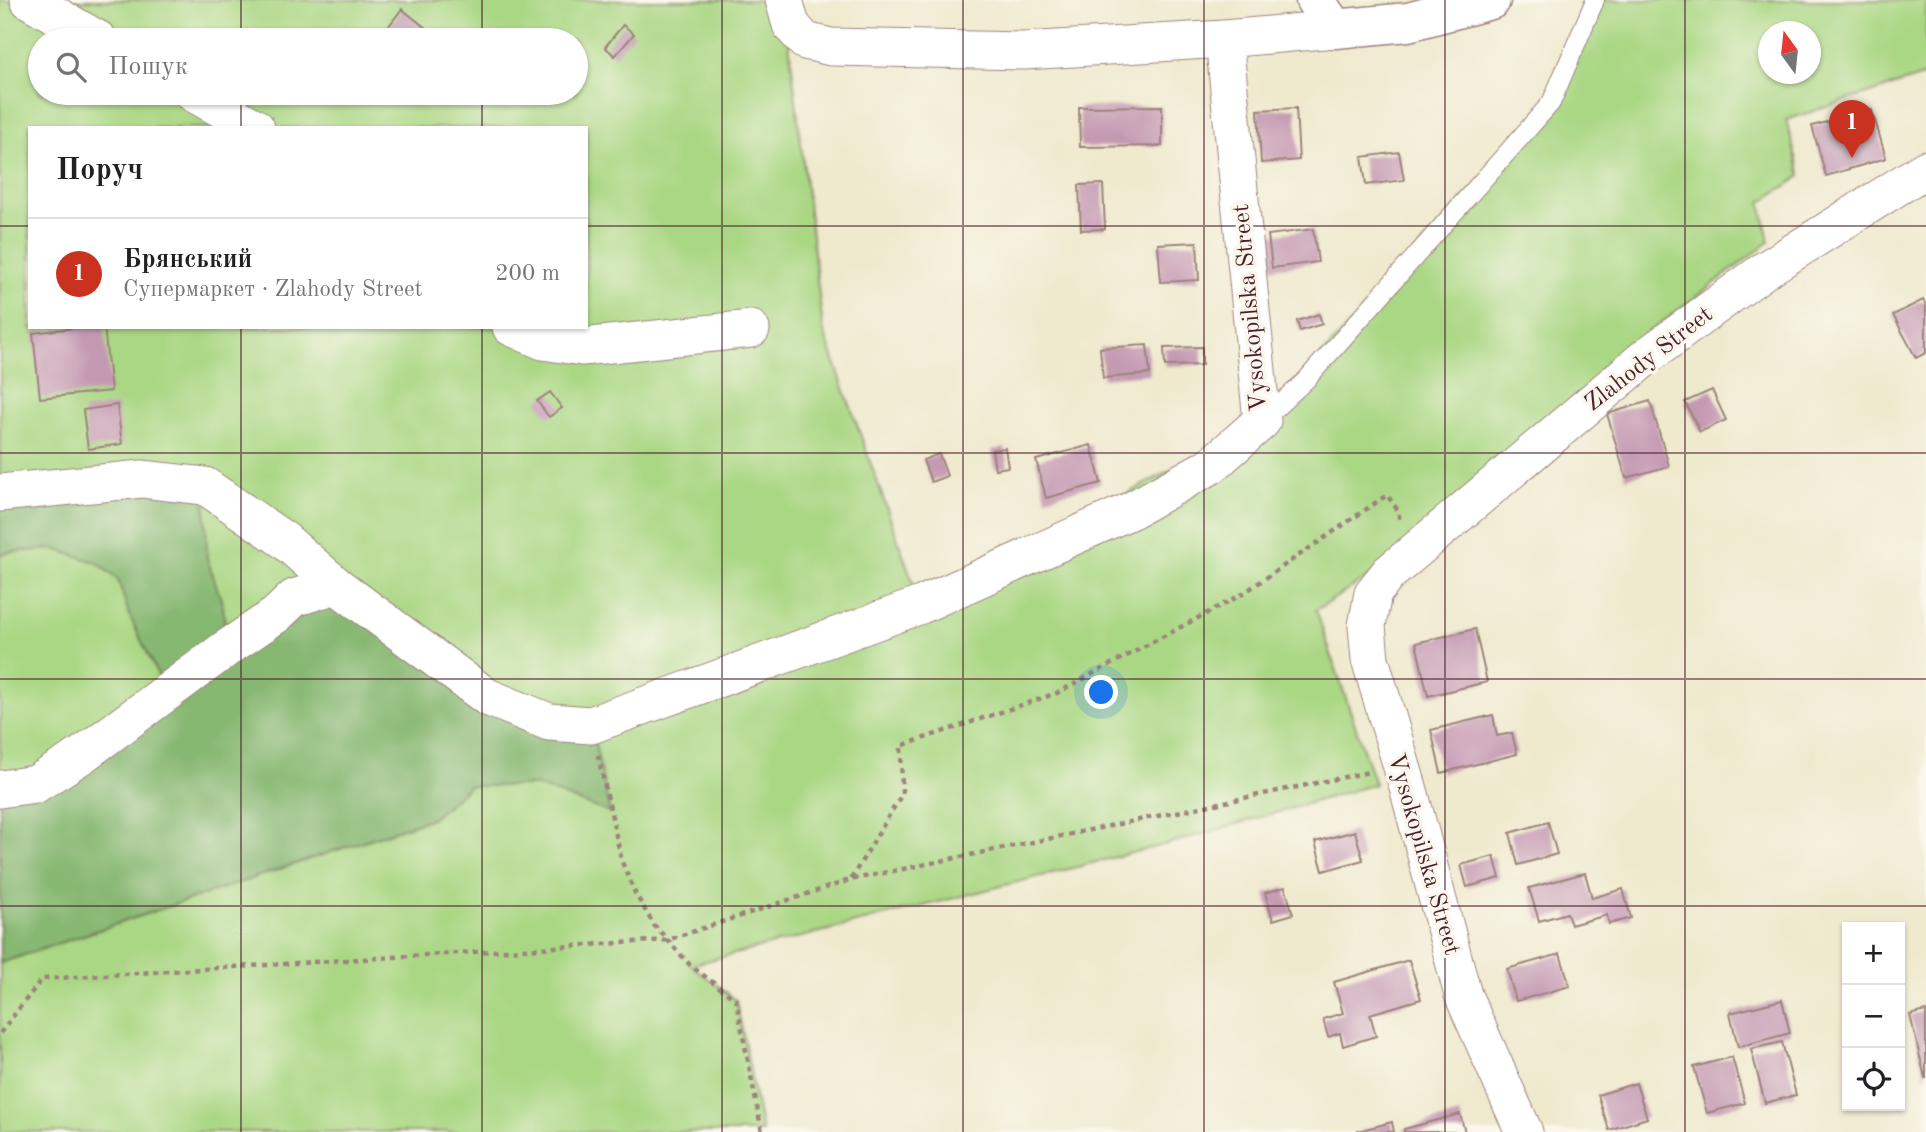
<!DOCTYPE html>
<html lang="uk">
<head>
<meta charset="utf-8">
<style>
	body { margin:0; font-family:"Old Standard TT",serif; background:#f6f6f6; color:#202124 }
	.controls { position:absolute; right:21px; bottom:21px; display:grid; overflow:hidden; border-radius:0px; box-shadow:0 2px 5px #0004 }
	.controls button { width:63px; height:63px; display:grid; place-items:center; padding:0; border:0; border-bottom:2px solid #e0e0e0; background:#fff; color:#202124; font:35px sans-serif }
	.compass { position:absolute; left:1758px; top:21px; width:63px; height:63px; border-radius:50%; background:#fff; box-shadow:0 2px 5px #0004; rotate:345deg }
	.you { position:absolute; left:1102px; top:693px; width:24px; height:24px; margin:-18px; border:5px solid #fff; border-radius:50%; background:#1a73e8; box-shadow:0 0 0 10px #1a73e833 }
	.badge { display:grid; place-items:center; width:46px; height:46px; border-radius:50%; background:#c8321e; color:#fff; font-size:23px; font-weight:700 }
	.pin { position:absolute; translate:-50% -58px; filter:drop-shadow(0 2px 4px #0008) }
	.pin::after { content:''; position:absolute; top:37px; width:24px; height:21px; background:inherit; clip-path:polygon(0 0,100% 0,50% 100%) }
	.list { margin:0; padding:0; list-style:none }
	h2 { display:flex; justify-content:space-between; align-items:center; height:91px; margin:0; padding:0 28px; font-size:30px }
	h2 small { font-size:23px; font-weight:400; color:#757577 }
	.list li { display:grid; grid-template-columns:46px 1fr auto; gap:21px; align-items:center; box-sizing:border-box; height:112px; padding:0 28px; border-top:2px solid #e0e0e0 }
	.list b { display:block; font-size:26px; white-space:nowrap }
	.list p { margin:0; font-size:23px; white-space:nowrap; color:#757577 }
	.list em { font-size:23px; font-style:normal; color:#757577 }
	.icon { flex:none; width:38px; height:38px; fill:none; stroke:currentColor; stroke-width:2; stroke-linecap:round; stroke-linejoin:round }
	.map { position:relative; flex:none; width:1926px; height:1132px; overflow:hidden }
	.search { position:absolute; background:#fff; box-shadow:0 2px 5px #0004; left:28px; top:28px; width:560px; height:77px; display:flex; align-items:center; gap:18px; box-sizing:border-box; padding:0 24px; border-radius:38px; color:#757577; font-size:26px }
	.panel { position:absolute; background:#fff; box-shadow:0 2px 5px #0004; left:28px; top:126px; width:560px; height:203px; border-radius:0px }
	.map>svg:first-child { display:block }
</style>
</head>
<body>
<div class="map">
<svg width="1926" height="1132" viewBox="0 0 1926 1132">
	<rect width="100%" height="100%" fill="#fbf7ec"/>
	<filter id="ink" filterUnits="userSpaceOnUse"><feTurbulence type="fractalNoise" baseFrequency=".0143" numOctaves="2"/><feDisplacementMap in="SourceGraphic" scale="14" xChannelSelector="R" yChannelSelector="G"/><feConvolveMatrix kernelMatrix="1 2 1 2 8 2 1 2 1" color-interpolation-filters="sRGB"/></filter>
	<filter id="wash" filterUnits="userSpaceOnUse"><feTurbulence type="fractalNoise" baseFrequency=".00686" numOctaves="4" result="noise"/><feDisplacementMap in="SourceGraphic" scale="28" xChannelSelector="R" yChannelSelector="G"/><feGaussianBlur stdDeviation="1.57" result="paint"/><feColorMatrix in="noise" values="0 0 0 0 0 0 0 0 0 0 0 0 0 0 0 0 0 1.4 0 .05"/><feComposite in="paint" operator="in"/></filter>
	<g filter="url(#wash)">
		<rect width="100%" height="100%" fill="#efe9ce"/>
		<!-- green -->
		<path fill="#aad784" stroke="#7a7b58" stroke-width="2" fill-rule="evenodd" d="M 0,0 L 784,0 L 823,329 L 921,605 L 1262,421 L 1551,103 L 1595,0 L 1926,0 L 1926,75 L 1786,120 L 1801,176 L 1761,202 L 1769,242 L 1644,336 L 1383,568 L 1316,610 L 1375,784 L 1171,843 L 691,965 L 736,1000 L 762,1132 L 0,1132 L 0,963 L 432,818 L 469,786 L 537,786 L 609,812 L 591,725 L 0,789 ZM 1769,32 L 1811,32 L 1811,74 L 1769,74 ZM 40,40 L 576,40 L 576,93 L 40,93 ZM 30,128 L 586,128 L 586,327 L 30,327 Z"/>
		<!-- forest -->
		<path fill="#87b872" stroke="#686c4e" stroke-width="2" d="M 205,486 L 207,558 L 223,606 L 227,648 L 336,585 L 487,697 L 591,725 L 610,813 L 537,786 L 469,786 L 432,818 L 0,963 L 0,789 L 166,692 L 130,617 L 118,580 L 98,563 L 54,549 L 10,552 L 0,555 L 0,493 Z"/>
		<g id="blocks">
			<!-- building -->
			<path fill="#c49ab3" d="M 402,9 L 432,33 L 426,40 L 405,40 L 388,27 Z
				M 623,25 L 634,34 L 615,56 L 605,47 Z
				M 1162,106 L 1162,146 L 1080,147 L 1079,107 Z
				M 1296,108 L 1299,160 L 1261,163 L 1258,110 Z
				M 1872,110 L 1886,158 L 1826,176 L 1812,126 Z
				M 1399,152 L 1404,180 L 1366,185 L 1362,157 Z
				M 1103,184 L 1105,229 L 1081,230 L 1079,185 Z
				M 1313,229 L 1318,262 L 1272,268 L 1268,235 Z
				M 1197,242 L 1199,280 L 1161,282 L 1158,244 Z
				M 1923,300 L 1926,305 L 1926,353 L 1916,358 L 1893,315 Z
				M 1319,314 L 1322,324 L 1300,331 L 1297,321 Z
				M 81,327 L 104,327 L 111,391 L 40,398 L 33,333 Z
				M 1147,345 L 1150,374 L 1103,378 L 1100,348 Z
				M 1202,347 L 1202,365 L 1165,366 L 1164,348 Z
				M 1712,390 L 1726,420 L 1700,432 L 1685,402 Z
				M 550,392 L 562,408 L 549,417 L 537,401 Z
				M 1650,401 L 1669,466 L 1626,478 L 1607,414 Z
				M 117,405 L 122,444 L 88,449 L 83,410 Z
				M 1091,445 L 1101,483 L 1046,498 L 1036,460 Z
				M 1005,448 L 1008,467 L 995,469 L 992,450 Z
				M 939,454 L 947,476 L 931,482 L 923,460 Z
				M 1475,629 L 1487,682 L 1428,696 L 1416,643 Z
				M 1493,715 L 1497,736 L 1512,733 L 1517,754 L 1441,773 L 1431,730 Z
				M 1548,822 L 1557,854 L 1518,865 L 1510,833 Z
				M 1355,831 L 1363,860 L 1323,871 L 1315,842 Z
				M 1494,856 L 1500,878 L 1467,887 L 1461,865 Z
				M 1585,873 L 1592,898 L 1623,889 L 1631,918 L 1609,924 L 1607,915 L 1571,925 L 1567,913 L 1539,921 L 1529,888 Z
				M 1285,887 L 1293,914 L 1273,920 L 1265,893 Z
				M 1560,954 L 1570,986 L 1516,1001 L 1507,969 Z
				M 1409,960 L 1421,999 L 1370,1014 L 1376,1036 L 1343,1046 L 1340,1033 L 1328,1037 L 1323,1019 L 1343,1013 L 1334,982 Z
				M 1782,1000 L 1790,1033 L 1738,1047 L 1730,1013 Z
				M 1926,1011 L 1926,1078 L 1925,1078 L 1910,1015 Z
				M 1782,1042 L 1796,1095 L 1765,1103 L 1751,1049 Z
				M 1732,1057 L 1745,1103 L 1707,1113 L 1694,1067 Z
				M 1636,1083 L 1647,1118 L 1609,1130 L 1598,1095 Z
				M 1460,1114 L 1465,1132 L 1404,1132 L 1404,1129 Z
				M 1392,1122 L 1394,1132 L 1358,1132 L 1358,1131 Z"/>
		</g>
	</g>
	<g filter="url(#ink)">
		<use href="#blocks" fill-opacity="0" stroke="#9c847c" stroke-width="2"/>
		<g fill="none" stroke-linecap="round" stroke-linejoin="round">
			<!-- service casing -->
			<g stroke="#9c847c" stroke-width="20">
				<path id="service" d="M 1262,421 L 1306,380 L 1551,103 L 1595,0"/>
			</g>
			<!-- minor casing -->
			<g stroke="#9c847c" stroke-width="39">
				<path id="minor" d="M 29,0 L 99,40
					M 784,0 L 791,25 L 805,41 L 831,47 L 1024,51 L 1224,39 L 1335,29
					M 193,93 L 256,128
					M 511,327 L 543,341 L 582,347 L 751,329
					M 0,493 L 142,479 L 205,486 L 284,540 L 336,585 L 487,697 L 549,722 L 591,725 L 921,605 L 1132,510 L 1212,465 L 1262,421 L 1224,39
					M 0,789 L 36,784 L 82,755 L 227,648 L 276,615 L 294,598 L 336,585
					M 1524,1132 L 1463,995 L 1408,787 L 1370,659 L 1367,626 L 1373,593 L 1389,573 L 1647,356 L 1765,270 L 1926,169"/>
			</g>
			<!-- tertiary casing -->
			<g stroke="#9c847c" stroke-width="41">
				<path id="tertiary" d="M 1315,0 L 1335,29 L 1408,22 L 1491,0"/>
			</g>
			<!-- path -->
			<path stroke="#9c847c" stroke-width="4.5" stroke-dasharray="5 5" stroke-linecap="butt" d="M 598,755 L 622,862 L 636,895 L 654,925 L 690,965 L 736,1000 L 762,1132
				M 851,879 L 902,794 L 901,746 L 1057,693 L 1241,595 L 1387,495 L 1399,512 L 1399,522
				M 0,1033 L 42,979 L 667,940 L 850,880 L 1369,772"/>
			<!-- service -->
			<use href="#service" stroke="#fff" stroke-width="18"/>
			<!-- minor -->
			<use href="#minor" stroke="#fff" stroke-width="37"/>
			<!-- tertiary -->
			<use href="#tertiary" stroke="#fff" stroke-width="38"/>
		</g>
	</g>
	<!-- grid -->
	<path fill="none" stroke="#4a1f2b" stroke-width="2" stroke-opacity="0.55" d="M 241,0 L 241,40M 482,0 L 482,40M 722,0 L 722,1132M 963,0 L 963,1132M 1204,0 L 1204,1132M 1445,0 L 1445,1132M 1685,0 L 1685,1132M 241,93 L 241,128M 482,93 L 482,128M 0,226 L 30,226M 586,226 L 1926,226M 241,327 L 241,1132M 482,327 L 482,1132M 0,453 L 1926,453M 0,679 L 1926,679M 0,906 L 1926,906"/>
	<g text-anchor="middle" stroke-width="7" stroke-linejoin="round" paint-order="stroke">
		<!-- street labels -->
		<g font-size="24" fill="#4a1f2b" stroke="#fbf7ec">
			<text transform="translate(1249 308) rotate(-95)" y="8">Vysokopilska Street</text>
			<text transform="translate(1648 358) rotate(-38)" y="8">Zlahody Street</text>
			<text transform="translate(1425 854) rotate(74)" y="8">Vysokopilska Street</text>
		</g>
	</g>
</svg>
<div class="controls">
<button>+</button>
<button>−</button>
<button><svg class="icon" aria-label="locate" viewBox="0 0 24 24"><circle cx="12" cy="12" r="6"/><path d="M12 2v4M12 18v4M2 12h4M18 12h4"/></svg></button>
</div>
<svg class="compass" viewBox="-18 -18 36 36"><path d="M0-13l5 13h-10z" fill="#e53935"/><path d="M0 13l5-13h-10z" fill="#757577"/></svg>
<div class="you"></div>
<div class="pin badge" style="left:1852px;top:158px">1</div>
<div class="search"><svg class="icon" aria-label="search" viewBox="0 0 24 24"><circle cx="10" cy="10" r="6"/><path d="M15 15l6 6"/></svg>Пошук</div>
<section class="panel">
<h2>Поруч<small></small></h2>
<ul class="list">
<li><span class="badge">1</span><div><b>Брянський</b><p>Супермаркет · Zlahody Street</p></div><em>200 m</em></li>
</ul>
</section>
</div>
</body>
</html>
